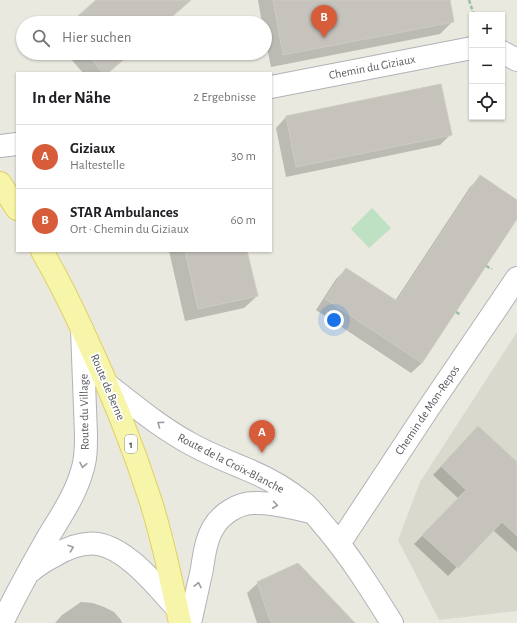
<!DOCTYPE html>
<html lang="de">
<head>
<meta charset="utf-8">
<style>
	body { margin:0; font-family:"Alegreya Sans",sans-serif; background:#f2f2f2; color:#202124 }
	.controls { position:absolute; right:12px; top:12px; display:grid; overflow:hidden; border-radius:0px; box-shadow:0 1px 3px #0004 }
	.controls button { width:36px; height:36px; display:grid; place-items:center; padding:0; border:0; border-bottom:1px solid #e0e0e0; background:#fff; color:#202124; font:20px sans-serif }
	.you { position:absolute; left:334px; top:320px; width:14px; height:14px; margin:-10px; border:3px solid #fff; border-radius:50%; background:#1a73e8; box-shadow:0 0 0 6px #1a73e833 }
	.badge { display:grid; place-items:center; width:26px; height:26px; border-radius:50%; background:#d75d3a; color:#fff; font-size:13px; font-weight:700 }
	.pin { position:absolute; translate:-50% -33px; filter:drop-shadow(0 1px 2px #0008) }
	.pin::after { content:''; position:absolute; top:21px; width:14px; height:12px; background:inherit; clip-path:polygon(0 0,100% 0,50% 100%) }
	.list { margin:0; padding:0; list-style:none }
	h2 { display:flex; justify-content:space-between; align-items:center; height:52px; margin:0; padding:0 16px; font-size:17px }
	h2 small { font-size:13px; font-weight:400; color:#757577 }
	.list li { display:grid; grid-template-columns:26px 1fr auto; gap:12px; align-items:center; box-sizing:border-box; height:64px; padding:0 16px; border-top:1px solid #e0e0e0 }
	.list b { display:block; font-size:15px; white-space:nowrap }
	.list p { margin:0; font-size:13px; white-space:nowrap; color:#757577 }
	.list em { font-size:13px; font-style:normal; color:#757577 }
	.icon { flex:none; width:22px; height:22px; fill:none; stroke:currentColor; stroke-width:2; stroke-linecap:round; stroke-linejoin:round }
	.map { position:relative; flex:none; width:517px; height:623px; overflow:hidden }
	.search { position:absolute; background:#fff; box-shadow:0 1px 3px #0004; left:16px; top:16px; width:256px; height:44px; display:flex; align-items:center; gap:10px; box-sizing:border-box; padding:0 14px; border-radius:22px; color:#757577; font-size:15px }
	.panel { position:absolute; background:#fff; box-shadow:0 1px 3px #0004; left:16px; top:72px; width:256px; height:180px; border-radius:0px }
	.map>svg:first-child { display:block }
</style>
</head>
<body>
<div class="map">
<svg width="517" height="623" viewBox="0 0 517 623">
	<rect width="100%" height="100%" fill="#eae9e0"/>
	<!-- education -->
	<path fill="#dad9ce" d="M 517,332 L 517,611 L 439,620 L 398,540 L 420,482 Z"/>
	<!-- green -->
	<path fill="#bee0c3" d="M 372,208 L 391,228 L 369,248 L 351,229 Z"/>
	<!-- shadow -->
	<path fill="#0003" d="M 258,0 L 449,0 L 453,21 L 440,34 L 271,67 L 265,38 L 265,23 L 262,23 Z
		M 66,53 L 131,53 L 108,73 L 83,73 Z
		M 286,117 L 450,135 L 440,145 L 286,177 L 276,128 Z
		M 480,177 L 517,201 L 517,217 L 422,363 L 411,373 L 316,310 L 336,279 L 346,269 L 395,301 L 470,187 Z
		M 169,251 L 246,251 L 257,296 L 244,308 L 185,321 Z
		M 470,436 L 517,463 L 517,552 L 493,530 L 448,576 L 414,544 L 459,499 L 433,475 Z
		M 258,583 L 346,623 L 257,623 L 247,593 Z
		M 81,602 L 93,603 L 104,607 L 114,612 L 121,620 L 122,623 L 55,623 L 62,615 Z"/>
	<!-- building -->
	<path fill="#c6c3bd" stroke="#ceccbf" d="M 96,0 L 191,0 L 165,23 L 70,23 Z
		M 273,0 L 450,0 L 454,22 L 283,55 Z
		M 86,53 L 131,53 L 108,73 L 103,73 Z
		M 441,84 L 452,135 L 296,167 L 286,116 Z
		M 480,175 L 517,200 L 517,219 L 422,363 L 325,299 L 346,268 L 397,301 Z
		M 185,251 L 247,251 L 258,296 L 198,309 Z
		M 478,426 L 517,462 L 517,536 L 502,522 L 458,568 L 422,535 L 466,490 L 441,466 Z
		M 298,563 L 355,623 L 271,623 L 257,582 Z"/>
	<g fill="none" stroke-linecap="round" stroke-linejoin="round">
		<!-- minor casing -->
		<g stroke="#b1b2b7" stroke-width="24">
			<path id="minor" d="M 502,52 L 517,60
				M 271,87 L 472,48
				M 0,146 L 17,144
				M 109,386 C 135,406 161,428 191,444 C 209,454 227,461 246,469 C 266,477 287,489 304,503 C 313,511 320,521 328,530 C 352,559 372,591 392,623
				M 339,544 L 428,409 L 517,278
				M 31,571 C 38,565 46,560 54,556 C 67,548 83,542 98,544 C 128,549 157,587 177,608
				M 2,623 C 16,594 31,567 47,539 C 60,517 75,496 82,471 C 86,460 86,447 86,435 L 82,329
				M 190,623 C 194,605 198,587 202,569 C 204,555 206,540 213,528 C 221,514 238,503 254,503 C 273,502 292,508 311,512"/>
		</g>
		<!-- major casing -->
		<g stroke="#e2d161" stroke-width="24">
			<path id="major" d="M 0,183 L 17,209
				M 42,251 C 57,277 70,303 82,329 C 109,386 132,443 151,502 C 163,541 172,583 180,623"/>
		</g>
		<!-- path -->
		<path stroke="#99c0a9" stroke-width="2.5" stroke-dasharray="4 2" stroke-linecap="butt" d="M 469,0 L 474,15
			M 486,266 L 492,269
			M 456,312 L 461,315"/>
		<!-- minor -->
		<use href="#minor" stroke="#fff" stroke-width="22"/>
		<!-- major -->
		<use href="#major" stroke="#f6f5a9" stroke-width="22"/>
	</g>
	<!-- one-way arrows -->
	<defs><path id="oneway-chevron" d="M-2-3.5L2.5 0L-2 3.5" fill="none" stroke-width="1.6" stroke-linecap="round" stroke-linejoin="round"/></defs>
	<g stroke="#9b9d9f">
		<use href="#oneway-chevron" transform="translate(160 424) rotate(-144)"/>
		<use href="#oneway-chevron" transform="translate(83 465) rotate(101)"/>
		<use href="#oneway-chevron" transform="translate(275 505) rotate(7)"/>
		<use href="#oneway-chevron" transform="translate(71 548) rotate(-19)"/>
		<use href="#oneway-chevron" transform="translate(198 585) rotate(-78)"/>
	</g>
	<g text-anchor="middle" stroke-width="3.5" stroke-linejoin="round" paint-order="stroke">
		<!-- shield labels -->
		<rect fill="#fff" stroke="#8b8c8f" stroke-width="1" x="125" y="435" width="12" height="18" rx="3"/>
		<g font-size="11" font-weight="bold" fill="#595b5f">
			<text x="131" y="448">1</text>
		</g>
		<!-- street labels -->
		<g font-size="12" fill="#595b5f" stroke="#fff">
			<text transform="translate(372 67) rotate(-11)" y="4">Chemin du Giziaux</text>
			<text transform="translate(108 387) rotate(67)" y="4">Route de Berne</text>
			<text transform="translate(427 410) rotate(-56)" y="4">Chemin de Mon-Repos</text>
			<text transform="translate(84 412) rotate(-91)" y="4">Route du Village</text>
			<text transform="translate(231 463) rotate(27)" y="4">Route de la Croix-Blanche</text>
		</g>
	</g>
</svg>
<div class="controls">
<button>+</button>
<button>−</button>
<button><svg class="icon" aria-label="locate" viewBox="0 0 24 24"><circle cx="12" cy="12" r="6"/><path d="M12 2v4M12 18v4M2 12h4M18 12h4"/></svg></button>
</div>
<div class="you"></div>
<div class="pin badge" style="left:262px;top:453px">A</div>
<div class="pin badge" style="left:324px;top:38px">B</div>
<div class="search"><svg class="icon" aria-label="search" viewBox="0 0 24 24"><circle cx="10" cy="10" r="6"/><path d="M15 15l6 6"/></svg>Hier suchen</div>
<section class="panel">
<h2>In der Nähe<small>2 Ergebnisse</small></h2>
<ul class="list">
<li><span class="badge">A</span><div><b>Giziaux</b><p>Haltestelle</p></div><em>30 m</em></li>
<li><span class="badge">B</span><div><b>STAR Ambulances</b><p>Ort · Chemin du Giziaux</p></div><em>60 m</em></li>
</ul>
</section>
</div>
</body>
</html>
